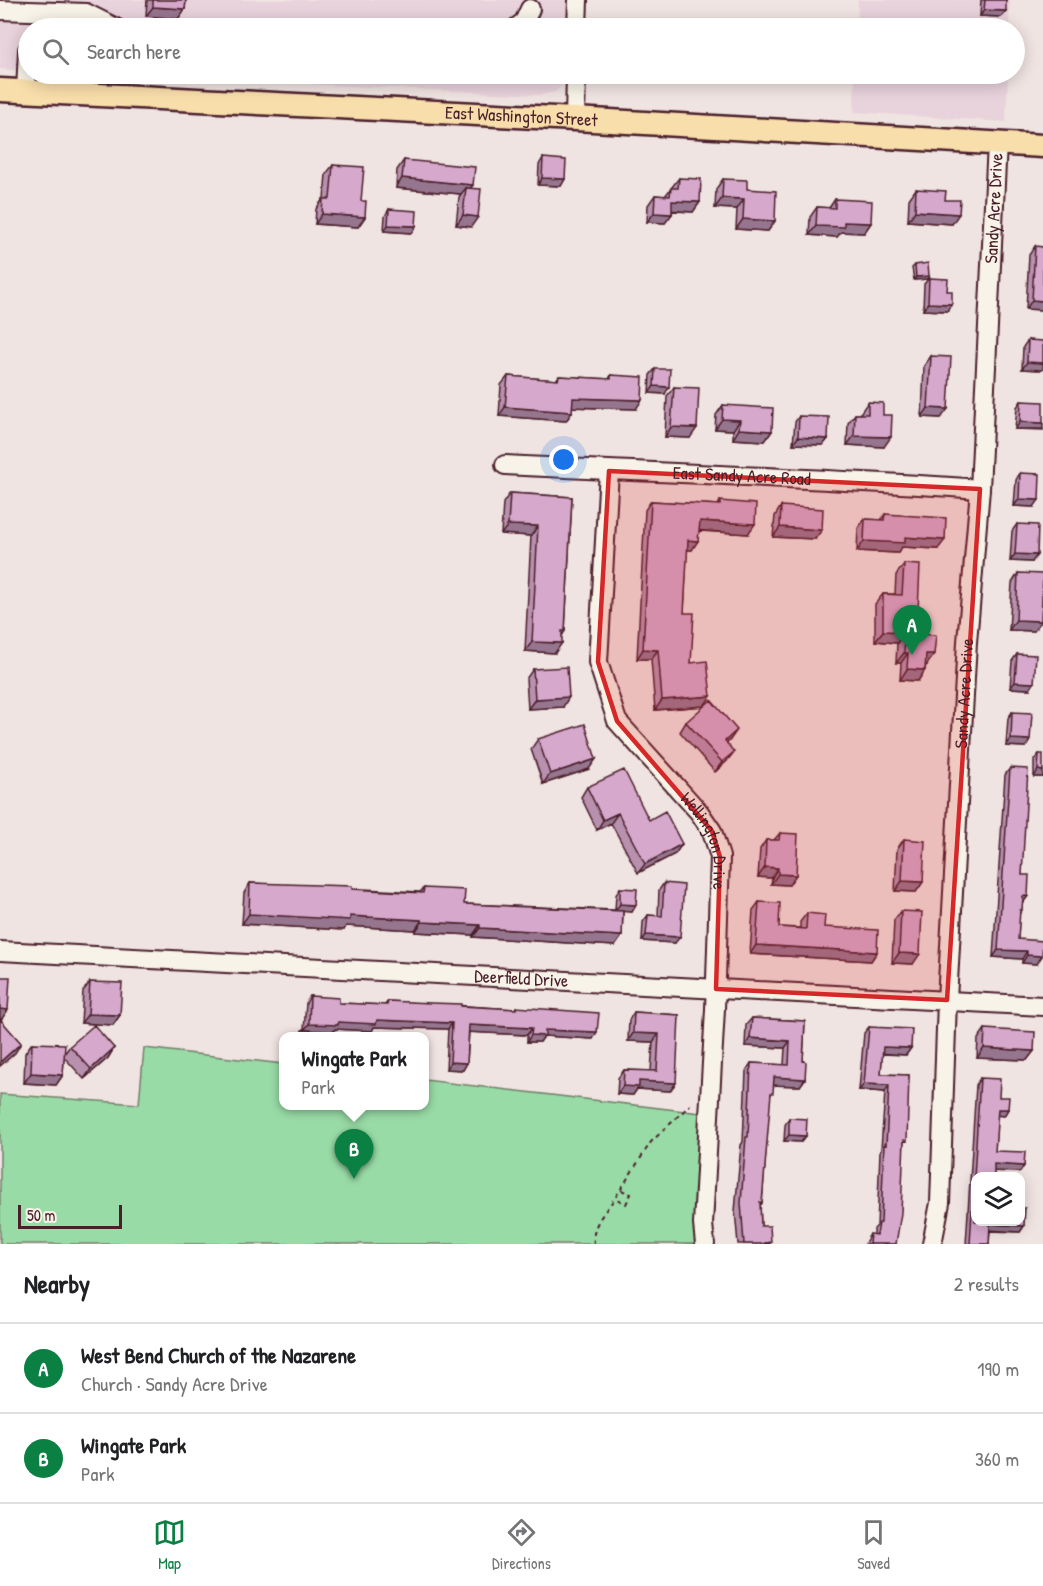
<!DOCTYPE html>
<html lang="en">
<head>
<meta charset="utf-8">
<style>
	body { margin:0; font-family:"Patrick Hand",sans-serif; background:#f2f2f2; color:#202124 }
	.controls { position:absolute; right:18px; bottom:18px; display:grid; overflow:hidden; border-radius:12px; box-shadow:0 3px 15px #0003 }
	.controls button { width:54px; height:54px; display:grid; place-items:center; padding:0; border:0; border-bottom:2px solid #e0e0e0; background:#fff; color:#202124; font:30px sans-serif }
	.scale { position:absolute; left:18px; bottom:15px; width:104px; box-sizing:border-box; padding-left:6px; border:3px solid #4a1f2b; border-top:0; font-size:16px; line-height:21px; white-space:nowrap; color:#4a1f2b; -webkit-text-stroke:4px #f7f3e8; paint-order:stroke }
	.you { position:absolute; left:564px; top:460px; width:21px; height:21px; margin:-15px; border:4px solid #fff; border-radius:50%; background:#1a73e8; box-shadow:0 0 0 9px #1a73e833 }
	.badge { display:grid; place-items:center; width:39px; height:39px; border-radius:50%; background:#0b8043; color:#fff; font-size:20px; font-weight:700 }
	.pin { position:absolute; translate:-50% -50px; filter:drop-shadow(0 2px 3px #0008) }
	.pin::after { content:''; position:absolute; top:32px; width:21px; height:18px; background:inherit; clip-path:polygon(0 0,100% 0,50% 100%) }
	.popup { position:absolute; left:279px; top:1032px; width:150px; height:78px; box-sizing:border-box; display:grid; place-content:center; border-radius:12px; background:#fff; filter:drop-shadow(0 2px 4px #0005); font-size:20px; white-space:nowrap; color:#757577 }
	.popup b { font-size:22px; color:#202124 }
	.popup::after { content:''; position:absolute; left:50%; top:100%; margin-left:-12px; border:12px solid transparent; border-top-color:#fff }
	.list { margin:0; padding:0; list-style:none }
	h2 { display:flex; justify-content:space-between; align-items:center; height:78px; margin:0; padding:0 24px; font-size:26px }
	h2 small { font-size:20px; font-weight:400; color:#757577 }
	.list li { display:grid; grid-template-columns:39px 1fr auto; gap:18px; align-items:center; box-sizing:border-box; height:90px; padding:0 24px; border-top:2px solid #e0e0e0 }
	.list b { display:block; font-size:22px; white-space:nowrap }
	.list p { margin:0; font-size:20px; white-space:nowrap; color:#757577 }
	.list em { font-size:20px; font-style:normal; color:#757577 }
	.icon { flex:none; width:33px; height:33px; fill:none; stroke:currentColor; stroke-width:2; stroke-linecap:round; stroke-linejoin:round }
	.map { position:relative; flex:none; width:1043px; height:1244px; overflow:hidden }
	.search { position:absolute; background:#fff; box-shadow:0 3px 15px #0003; left:18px; right:18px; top:18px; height:66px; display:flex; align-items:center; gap:15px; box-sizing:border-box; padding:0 21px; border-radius:33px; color:#757577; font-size:22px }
	.sheet { height:258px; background:#fff }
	nav { display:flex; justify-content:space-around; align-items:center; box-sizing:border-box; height:84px; border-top:2px solid #e0e0e0; background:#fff; font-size:16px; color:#757577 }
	nav a { display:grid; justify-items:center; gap:3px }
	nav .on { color:#0b8043 }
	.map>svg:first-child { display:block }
</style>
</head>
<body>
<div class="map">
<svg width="1043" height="1244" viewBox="0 0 1043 1244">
	<rect width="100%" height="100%" fill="#f0e4e2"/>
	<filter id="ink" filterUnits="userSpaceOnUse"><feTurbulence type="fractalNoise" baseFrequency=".0167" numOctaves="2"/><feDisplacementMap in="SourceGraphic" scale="12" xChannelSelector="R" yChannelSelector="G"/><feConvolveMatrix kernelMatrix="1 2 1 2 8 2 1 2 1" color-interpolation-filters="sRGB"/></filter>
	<g filter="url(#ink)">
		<!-- built -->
		<path fill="#e8d2db" d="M 0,0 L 568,0 L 567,28 L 28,28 L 28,71 L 0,69 Z
			M 858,0 L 1010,0 L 1009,28 L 857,28 Z
			M 92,74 L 566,74 L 565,82 L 561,87 L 555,92 L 541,95 Z
			M 855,74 L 1008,74 L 1006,122 L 854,112 Z"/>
		<!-- green -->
		<path fill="#98dba6" stroke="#717d68" stroke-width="1.5" d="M 144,1048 L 283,1064 L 284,1106 L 424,1106 L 425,1080 L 709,1114 L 706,1244 L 0,1244 L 0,1094 L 139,1104 Z"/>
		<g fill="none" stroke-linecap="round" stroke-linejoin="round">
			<!-- minor casing -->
			<g stroke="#4a1f2b" stroke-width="22">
				<g id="minor">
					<path d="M 0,10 L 86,13 L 116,28"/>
					<path d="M 516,28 L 524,22 L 530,9"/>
					<path d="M 577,28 L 578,0"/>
					<path d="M 26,91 L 28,50"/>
					<path d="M 575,119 L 576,74"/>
					<path id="s1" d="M 505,465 C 663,473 822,478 980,489"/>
					<path id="s2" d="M 609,471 L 598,662 L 617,721 L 699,812 L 712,831 L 720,857 L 715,1009 L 703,1224 L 705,1244"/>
					<path id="s3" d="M 0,951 L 1043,1006"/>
					<path id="s4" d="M 932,1244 L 940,1203 L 947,1000 L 967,642 L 980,489 L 997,143"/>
				</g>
			</g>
			<!-- major casing -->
			<g stroke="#4a1f2b" stroke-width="27">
				<g id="major">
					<path id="s5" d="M 0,90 L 575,119 L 1043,146"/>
				</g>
			</g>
			<!-- path -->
			<path stroke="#4a1f2b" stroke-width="2" stroke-dasharray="4.5 4.5" stroke-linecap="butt" d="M 621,1190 L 631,1194 L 626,1204 L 615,1198 L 651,1142 L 690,1105
				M 594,1244 C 591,1225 605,1212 615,1198"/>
			<!-- minor -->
			<use href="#minor" stroke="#f7f3e8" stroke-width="18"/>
			<!-- major -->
			<use href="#major" stroke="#f8deab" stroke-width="22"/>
		</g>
		<!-- wall -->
		<path fill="#b891af" stroke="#4a1f2b" stroke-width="1.5" d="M 147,0 L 186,0 L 185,9 L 178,19 L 146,16 Z
			M 981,0 L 1006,0 L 1001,17 L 980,16 Z
			M 543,158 L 565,179 L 561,186 L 538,185 L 539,165 Z
			M 404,160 L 471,188 L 471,227 L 456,225 L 459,197 L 461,194 L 396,188 L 397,170 Z
			M 333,165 L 365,217 L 358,227 L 315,224 L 316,209 L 323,199 L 324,199 L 326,174 Z
			M 679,178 L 700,202 L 693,212 L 672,211 L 672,214 L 665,223 L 647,222 L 648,205 L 655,195 L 665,196 Z
			M 723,179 L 747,189 L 775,221 L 768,231 L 736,229 L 737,209 L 715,208 L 716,189 Z
			M 916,189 L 945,200 L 952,224 L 908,221 L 909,199 Z
			M 835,199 L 871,223 L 864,233 L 841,232 L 837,237 L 809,235 L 810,217 L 817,207 L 829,208 Z
			M 389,209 L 412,233 L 384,231 L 385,216 Z
			M 1035,246 L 1043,310 L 1026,309 L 1029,255 Z
			M 915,265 L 927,279 L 914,280 L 912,268 Z
			M 929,278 L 947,291 L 952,304 L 947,311 L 923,310 L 924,284 Z
			M 1028,340 L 1042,370 L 1022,369 L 1023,347 Z
			M 931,356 L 941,418 L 922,417 L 924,366 Z
			M 655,369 L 665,394 L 649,393 L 650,375 Z
			M 611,375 L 636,409 L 572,407 L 572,412 L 566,421 L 499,416 L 501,385 L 508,376 L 556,380 L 559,376 L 609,379 Z
			M 674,387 L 690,438 L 665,437 L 667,396 Z
			M 1021,401 L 1043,430 L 1015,429 L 1017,407 Z
			M 868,402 L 883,415 L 884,447 L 847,445 L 848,423 L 855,414 L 861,414 L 861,412 Z
			M 723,405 L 772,431 L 765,441 L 733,439 L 733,430 L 715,429 L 716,415 Z
			M 799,416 L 828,439 L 823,445 L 793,444 L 795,422 Z
			M 1020,473 L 1034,507 L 1014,506 L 1016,480 Z
			M 510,493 L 572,497 L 565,631 L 562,636 L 555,653 L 525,651 L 531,536 L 501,534 L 503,503 Z
			M 651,501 L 718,505 L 720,501 L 748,534 L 699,531 L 692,550 L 687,550 L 684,613 L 691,663 L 704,706 L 655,710 L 651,659 L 637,659 L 645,510 Z
			M 781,506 L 815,539 L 773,537 L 775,516 Z
			M 885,514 L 938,549 L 902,547 L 898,553 L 857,551 L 858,528 L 865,519 L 881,520 Z
			M 1017,524 L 1032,562 L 1010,561 L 1012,531 Z
			M 904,564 L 917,634 L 927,665 L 926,665 L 925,670 L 918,681 L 900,680 L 901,663 L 896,663 L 897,643 L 875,641 L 875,604 L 883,594 L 895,594 L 896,575 Z
			M 1018,573 L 1041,621 L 1034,631 L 1009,630 L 1012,583 Z
			M 1017,654 L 1034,683 L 1030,689 L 1010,688 L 1012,661 Z
			M 533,669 L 563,707 L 528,709 L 526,679 Z
			M 1012,712 L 1030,740 L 1026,747 L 1006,746 L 1008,718 Z
			M 686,722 L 730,740 L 727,743 L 727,761 L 715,772 L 680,732 Z
			M 538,739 L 589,769 L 543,784 L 531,749 Z
			M 1039,754 L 1043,777 L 1034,777 L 1034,760 Z
			M 1010,768 L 1022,875 L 1028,896 L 1022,904 L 1022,910 L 1019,914 L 1018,939 L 1037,964 L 1022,963 L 1022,959 L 993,957 L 1005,775 Z
			M 587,787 L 649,820 L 682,844 L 675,854 L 638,873 L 611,823 L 597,830 L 581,797 Z
			M 780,833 L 789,885 L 771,884 L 772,878 L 758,877 L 760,849 L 766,840 L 774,840 Z
			M 904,839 L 923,882 L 916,892 L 895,891 L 897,849 Z
			M 250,883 L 420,892 L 424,888 L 464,904 L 615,910 L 616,895 L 620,888 L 636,905 L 632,912 L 623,911 L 622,936 L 615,946 L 473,937 L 473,935 L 415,932 L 415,930 L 346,926 L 344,930 L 242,924 L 244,893 Z
			M 664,883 L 675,943 L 642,941 L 643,922 L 648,915 L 658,916 L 659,890 Z
			M 759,902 L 779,927 L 800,928 L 800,922 L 807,913 L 824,927 L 877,952 L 871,961 L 750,954 L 753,910 Z
			M 901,911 L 913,964 L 892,963 L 894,920 Z
			M 90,982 L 120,1015 L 113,1025 L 81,1023 L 83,991 Z
			M 310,996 L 339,1003 L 385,1005 L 388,1001 L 515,1009 L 516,1007 L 593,1039 L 544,1036 L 540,1042 L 527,1042 L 527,1035 L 469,1032 L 467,1063 L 463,1070 L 446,1069 L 448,1029 L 374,1027 L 372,1031 L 335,1029 L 333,1032 L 304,1030 L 306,1003 Z
			M 634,1012 L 679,1015 L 670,1091 L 637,1089 L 633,1095 L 617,1094 L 618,1078 L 624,1070 L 651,1071 L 653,1042 L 628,1041 L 629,1020 Z
			M 752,1018 L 805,1021 L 803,1061 L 805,1079 L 800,1086 L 774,1085 L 770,1097 L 762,1203 L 760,1206 L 761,1226 L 771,1242 L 770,1244 L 738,1244 L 735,1211 L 741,1145 L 743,1142 L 746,1071 L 751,1063 L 784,1065 L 785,1048 L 745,1046 L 746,1025 Z
			M 869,1027 L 911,1048 L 906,1055 L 882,1054 L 881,1074 L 909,1075 L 896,1244 L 865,1244 L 866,1241 L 870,1234 L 874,1235 L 874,1229 L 877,1226 L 880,1151 L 881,1149 L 885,1092 L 859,1090 L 864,1033 Z
			M 985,1029 L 1034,1051 L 1027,1060 L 977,1058 L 978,1039 Z
			M 32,1043 L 64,1054 L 70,1046 L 114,1048 L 108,1058 L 84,1079 L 64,1057 L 63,1075 L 56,1085 L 24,1083 L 25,1053 Z
			M 980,1078 L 999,1097 L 1008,1109 L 1004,1116 L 997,1115 L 995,1151 L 1024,1166 L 1020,1172 L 994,1171 L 975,1221 L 1024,1226 L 1020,1232 L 990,1231 L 989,1244 L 966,1244 L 976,1085 Z
			M 789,1118 L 806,1136 L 801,1142 L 784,1141 L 785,1125 Z"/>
		<!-- shaded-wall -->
		<path fill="#96768f" stroke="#4a1f2b" stroke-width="1.5" d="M 153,7 L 185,9 L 178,19 L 146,16 Z
			M 984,10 L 1006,11 L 1001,17 L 980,16 Z
			M 402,178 L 473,185 L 466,194 L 466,188 L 461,194 L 396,188 Z
			M 542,178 L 565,179 L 561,186 L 538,185 Z
			M 722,198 L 744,199 L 737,209 L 715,208 Z
			M 672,201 L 700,202 L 693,212 L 666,210 Z
			M 915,211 L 959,214 L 952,224 L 908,221 Z
			M 654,213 L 672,214 L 665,223 L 647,222 Z
			M 322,214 L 365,217 L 358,227 L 315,224 Z
			M 463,215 L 478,217 L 471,227 L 456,225 Z
			M 743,219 L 775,221 L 768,231 L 736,229 Z
			M 844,222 L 871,223 L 864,233 L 841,232 L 837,237 L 809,235 L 816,226 Z
			M 388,225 L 416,226 L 412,233 L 384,231 Z
			M 929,276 L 927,279 L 914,280 L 916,277 Z
			M 1032,300 L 1043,301 L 1043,310 L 1026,309 Z
			M 928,303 L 952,304 L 947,311 L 923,310 Z
			M 1027,362 L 1043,363 L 1043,369 L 1042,370 L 1022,369 Z
			M 654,386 L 669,387 L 665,394 L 649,393 Z
			M 573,398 L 642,400 L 636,409 L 566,407 Z
			M 505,407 L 572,412 L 566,421 L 499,416 Z
			M 928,408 L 948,409 L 941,418 L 922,417 Z
			M 722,419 L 740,420 L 733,430 L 715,429 Z
			M 1020,422 L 1043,423 L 1043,429 L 1015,429 Z
			M 671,427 L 697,428 L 690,438 L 665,437 Z
			M 739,429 L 772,431 L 765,441 L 733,439 Z
			M 854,436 L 891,437 L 884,447 L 847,445 Z
			M 798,437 L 828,439 L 823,445 L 793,444 Z
			M 1019,499 L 1039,500 L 1034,507 L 1014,506 Z
			M 700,521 L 755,524 L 748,534 L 693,530 Z
			M 508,525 L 538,526 L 531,536 L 501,534 Z
			M 780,527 L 822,530 L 815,539 L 773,537 Z
			M 905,537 L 945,540 L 938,549 L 902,547 L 898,553 L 857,551 L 864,541 Z
			M 688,540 L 698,541 L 692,550 L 681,550 Z
			M 1015,554 L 1037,555 L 1032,562 L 1010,561 Z
			M 1016,620 L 1041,621 L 1034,631 L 1009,630 Z
			M 883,631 L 905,632 L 897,643 L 875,641 Z
			M 532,642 L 562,643 L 555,653 L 525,651 Z
			M 643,649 L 658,650 L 651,659 L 637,659 Z
			M 904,653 L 908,653 L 901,663 L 896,663 Z
			M 926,654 L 934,654 L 927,665 L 919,665 Z
			M 907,669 L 925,670 L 918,681 L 900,680 Z
			M 1015,682 L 1034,683 L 1030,689 L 1010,688 Z
			M 711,696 L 704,706 L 655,710 L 662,700 Z
			M 569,697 L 563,707 L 528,709 L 535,699 Z
			M 737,730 L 730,740 L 718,751 L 725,741 Z
			M 1011,739 L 1030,740 L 1026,747 L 1006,746 Z
			M 734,752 L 727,761 L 715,772 L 722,762 Z
			M 596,759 L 589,769 L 543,784 L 550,774 Z
			M 1038,770 L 1043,771 L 1043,777 L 1034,777 Z
			M 618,813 L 611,823 L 597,830 L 603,820 Z
			M 682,844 L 675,854 L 638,873 L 645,864 Z
			M 765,867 L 778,868 L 772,878 L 758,877 Z
			M 778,874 L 796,875 L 789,885 L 771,884 Z
			M 902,881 L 923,882 L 916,892 L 895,891 Z
			M 1023,896 L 1028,896 L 1022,904 Z
			M 620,904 L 636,905 L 632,912 L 615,911 Z
			M 249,914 L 350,916 L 422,920 L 415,930 L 346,926 L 344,930 L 242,924 Z
			M 422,922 L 480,925 L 473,935 L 415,932 Z
			M 480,928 L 622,936 L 615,946 L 473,937 Z
			M 646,935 L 680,937 L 675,943 L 642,941 Z
			M 756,945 L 877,952 L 871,961 L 750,954 Z
			M 998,950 L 1027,951 L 1022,959 L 993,957 Z
			M 899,953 L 920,954 L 913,964 L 892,963 Z
			M 1027,955 L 1042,956 L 1037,964 L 1022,963 Z
			M 0,1009 L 8,1010 L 1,1020 L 0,1020 Z
			M 88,1014 L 120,1015 L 113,1025 L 81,1023 Z
			M 377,1020 L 452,1023 L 448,1029 L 374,1027 L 372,1031 L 335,1029 L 333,1032 L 304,1030 L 309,1024 Z
			M 469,1025 L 532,1028 L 527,1035 L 465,1032 Z
			M 545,1030 L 597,1032 L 593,1039 L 544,1036 L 540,1042 L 527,1042 L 531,1035 Z
			M 633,1033 L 659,1034 L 653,1042 L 628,1041 Z
			M 750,1038 L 790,1041 L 785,1048 L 745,1046 Z
			M 21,1043 L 15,1053 L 0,1066 L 0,1062 Z
			M 883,1047 L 911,1048 L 906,1055 L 878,1053 Z
			M 114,1048 L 108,1058 L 84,1079 L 91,1069 Z
			M 984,1048 L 1034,1051 L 1027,1060 L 977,1058 Z
			M 450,1062 L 467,1063 L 463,1070 L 446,1069 Z
			M 31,1073 L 63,1075 L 56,1085 L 24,1083 Z
			M 774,1077 L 805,1079 L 800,1086 L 769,1085 Z
			M 639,1081 L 676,1083 L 670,1091 L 637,1089 L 633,1095 L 617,1094 L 623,1086 Z
			M 864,1084 L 889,1085 L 885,1092 L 859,1090 Z
			M 998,1109 L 1008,1109 L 1004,1116 L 993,1115 Z
			M 789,1135 L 806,1136 L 801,1142 L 784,1141 Z
			M 994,1164 L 1024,1166 L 1020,1172 L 990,1171 Z
			M 990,1224 L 1024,1226 L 1020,1232 L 986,1230 Z"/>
		<!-- building -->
		<path fill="#d6a9cc" stroke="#4a1f2b" stroke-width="1.5" d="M 153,0 L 186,0 L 185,9 L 153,7 Z
			M 985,0 L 1006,0 L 1006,11 L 984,10 Z
			M 543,158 L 566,160 L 565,179 L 542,178 Z
			M 404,160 L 475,167 L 473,185 L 402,178 Z
			M 333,165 L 364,167 L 361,201 L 366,201 L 365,217 L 322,214 L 323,199 L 330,199 Z
			M 679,178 L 701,179 L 700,202 L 672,201 L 672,214 L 654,213 L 655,195 L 670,196 L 671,188 L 678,188 Z
			M 723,179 L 747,180 L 747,189 L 776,191 L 775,221 L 743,219 L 744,199 L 722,198 Z
			M 466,188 L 481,189 L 478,217 L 463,215 Z
			M 916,189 L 946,191 L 945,200 L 960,200 L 959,214 L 915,211 Z
			M 835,199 L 872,201 L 871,223 L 844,222 L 844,227 L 816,226 L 817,207 L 835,208 Z
			M 389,209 L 417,211 L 416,226 L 388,225 Z
			M 1035,246 L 1043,247 L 1043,301 L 1032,300 Z
			M 928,263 L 929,276 L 916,277 L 915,265 Z
			M 929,278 L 948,279 L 947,291 L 952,291 L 952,304 L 928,303 Z
			M 1028,340 L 1043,341 L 1043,363 L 1027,362 Z
			M 931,356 L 951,357 L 948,409 L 928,408 Z
			M 655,369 L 670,369 L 669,387 L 654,386 Z
			M 611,375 L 643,377 L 642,400 L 573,398 L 572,412 L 505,407 L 508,376 L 558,380 L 559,376 L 611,379 Z
			M 674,387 L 699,388 L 697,428 L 671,427 Z
			M 1021,401 L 1043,402 L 1043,423 L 1020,422 Z
			M 868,402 L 883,403 L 883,415 L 892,415 L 891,437 L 854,436 L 855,414 L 868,414 Z
			M 723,405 L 773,408 L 772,431 L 739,429 L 740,420 L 722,419 Z
			M 799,416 L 829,417 L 828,439 L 798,437 Z
			M 1020,473 L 1040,474 L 1039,500 L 1019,499 Z
			M 510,493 L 572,497 L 565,631 L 562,631 L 562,643 L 532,642 L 538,526 L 508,525 Z
			M 651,501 L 720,505 L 720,501 L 756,504 L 755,524 L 700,521 L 698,541 L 688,540 L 684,613 L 694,613 L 691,663 L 707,661 L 711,696 L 662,700 L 658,650 L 643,649 Z
			M 781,506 L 823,509 L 822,530 L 780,527 Z
			M 885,514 L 946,518 L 945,540 L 905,537 L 905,543 L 864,541 L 865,519 L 884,520 Z
			M 1017,524 L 1038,525 L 1037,555 L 1015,554 Z
			M 904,564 L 920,565 L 917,634 L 936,635 L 934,654 L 926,654 L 925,670 L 907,669 L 908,653 L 904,653 L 905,632 L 883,631 L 883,594 L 902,595 Z
			M 1018,573 L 1043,574 L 1041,621 L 1016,620 Z
			M 1017,654 L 1036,655 L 1034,683 L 1015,682 Z
			M 567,667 L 569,697 L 535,699 L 533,669 Z
			M 711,700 L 737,730 L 725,741 L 734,752 L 722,762 L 686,722 Z
			M 1012,712 L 1032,713 L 1030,740 L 1011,739 Z
			M 585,724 L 596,759 L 550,774 L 538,739 Z
			M 1039,754 L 1043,754 L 1043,771 L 1038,770 Z
			M 1010,768 L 1028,769 L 1022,875 L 1029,875 L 1028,896 L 1023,896 L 1022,910 L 1020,910 L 1018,939 L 1043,941 L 1042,956 L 1027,955 L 1027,951 L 998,950 Z
			M 624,770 L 649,820 L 665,811 L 682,844 L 645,864 L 618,813 L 603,820 L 587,787 Z
			M 780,833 L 798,834 L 796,875 L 778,874 L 778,868 L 765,867 L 766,840 L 779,840 Z
			M 904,839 L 925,841 L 923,882 L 902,881 Z
			M 250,883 L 352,886 L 352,889 L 423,893 L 424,888 L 465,890 L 464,904 L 623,911 L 622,936 L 480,928 L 480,925 L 422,922 L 422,920 L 350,916 L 350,920 L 249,914 Z
			M 664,883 L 684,885 L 680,937 L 646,935 L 648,915 L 662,916 Z
			M 620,888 L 637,889 L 636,905 L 620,904 Z
			M 759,902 L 780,903 L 779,927 L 806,929 L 807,913 L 825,915 L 824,927 L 878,930 L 877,952 L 756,945 Z
			M 901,911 L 922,912 L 920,954 L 899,953 Z
			M 0,977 L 10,977 L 8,1010 L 0,1009 Z
			M 90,982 L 122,983 L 120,1015 L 88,1014 Z
			M 310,996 L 339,998 L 339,1003 L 387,1005 L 388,1001 L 431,1003 L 461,1004 L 461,1006 L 516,1009 L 516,1007 L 599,1013 L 597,1032 L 545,1030 L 545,1036 L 531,1035 L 532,1028 L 469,1025 L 467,1063 L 450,1062 L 452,1023 L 377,1020 L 376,1024 L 338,1022 L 338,1025 L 309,1024 Z
			M 634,1012 L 679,1015 L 676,1083 L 639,1081 L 639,1087 L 623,1086 L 624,1070 L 657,1071 L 659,1034 L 633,1033 Z
			M 752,1018 L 805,1021 L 803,1061 L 806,1062 L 805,1079 L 774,1077 L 773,1093 L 771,1093 L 762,1203 L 760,1202 L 761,1226 L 770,1226 L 771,1242 L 765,1243 L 766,1244 L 744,1244 L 741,1203 L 746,1137 L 748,1137 L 751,1063 L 789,1065 L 790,1041 L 750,1038 Z
			M 0,1019 L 21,1043 L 0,1062 Z
			M 94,1025 L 114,1048 L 91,1069 L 70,1046 Z
			M 869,1027 L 912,1029 L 911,1048 L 883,1047 L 881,1074 L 909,1075 L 907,1141 L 904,1140 L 901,1213 L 896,1244 L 869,1244 L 870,1234 L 877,1235 L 879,1223 L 881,1223 L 884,1144 L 886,1145 L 889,1085 L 864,1084 Z
			M 985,1029 L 1035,1032 L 1034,1051 L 984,1048 Z
			M 302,1030 L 318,1031 L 317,1036 L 302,1036 Z
			M 32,1043 L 65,1044 L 63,1075 L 31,1073 Z
			M 980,1078 L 1000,1079 L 999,1097 L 1009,1097 L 1008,1109 L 998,1109 L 995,1151 L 1025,1152 L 1024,1166 L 994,1164 L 994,1176 L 975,1176 L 975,1221 L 1020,1221 L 1020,1208 L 1025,1208 L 1024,1226 L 990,1224 L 989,1244 L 970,1244 Z
			M 789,1118 L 807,1119 L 806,1136 L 789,1135 Z"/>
	</g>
	<!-- marked area -->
	<path fill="#d62828" fill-opacity="0.2" stroke="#d62828" stroke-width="4.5" stroke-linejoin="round" d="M 609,471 L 980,489 L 947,1000 L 716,989 L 720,857 L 712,831 L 617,721 L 598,662 Z"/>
	<g text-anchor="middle" stroke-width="6" stroke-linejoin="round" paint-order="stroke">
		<!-- street labels -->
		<g font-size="18" fill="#4a1f2b" stroke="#f7f3e8">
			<text dy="6" stroke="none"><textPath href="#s5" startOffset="522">East Washington Street</textPath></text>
			<text dy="6" stroke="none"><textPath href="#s4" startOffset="1038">Sandy Acre Drive</textPath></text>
			<text dy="6" stroke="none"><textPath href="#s1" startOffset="237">East Sandy Acre Road</textPath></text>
			<text dy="6" stroke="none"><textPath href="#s4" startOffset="552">Sandy Acre Drive</textPath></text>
			<text dy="6" stroke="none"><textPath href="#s2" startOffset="406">Wellington Drive</textPath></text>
			<text dy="6" stroke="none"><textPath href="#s3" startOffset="522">Deerfield Drive</textPath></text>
		</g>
	</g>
</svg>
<div class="controls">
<button><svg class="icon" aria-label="layers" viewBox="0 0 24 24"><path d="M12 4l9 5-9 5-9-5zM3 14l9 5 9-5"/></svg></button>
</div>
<div class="scale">50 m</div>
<div class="you"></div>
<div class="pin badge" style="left:912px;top:655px">A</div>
<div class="pin badge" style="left:354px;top:1179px">B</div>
<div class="popup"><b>Wingate Park</b>Park</div>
<div class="search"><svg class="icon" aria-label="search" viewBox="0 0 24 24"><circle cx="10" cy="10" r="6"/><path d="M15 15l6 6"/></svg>Search here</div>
</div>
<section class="sheet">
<h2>Nearby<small>2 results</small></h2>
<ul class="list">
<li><span class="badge">A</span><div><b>West Bend Church of the Nazarene</b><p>Church · Sandy Acre Drive</p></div><em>190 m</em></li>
<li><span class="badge">B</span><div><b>Wingate Park</b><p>Park</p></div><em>360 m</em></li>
</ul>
</section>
<nav>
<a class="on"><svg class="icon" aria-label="map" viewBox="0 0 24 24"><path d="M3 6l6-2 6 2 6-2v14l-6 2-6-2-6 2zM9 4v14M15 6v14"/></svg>Map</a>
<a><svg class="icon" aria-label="directions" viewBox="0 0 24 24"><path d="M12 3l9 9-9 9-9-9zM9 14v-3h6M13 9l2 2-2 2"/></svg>Directions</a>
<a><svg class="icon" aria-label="saved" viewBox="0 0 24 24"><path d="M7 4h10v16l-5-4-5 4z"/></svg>Saved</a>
</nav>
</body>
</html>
